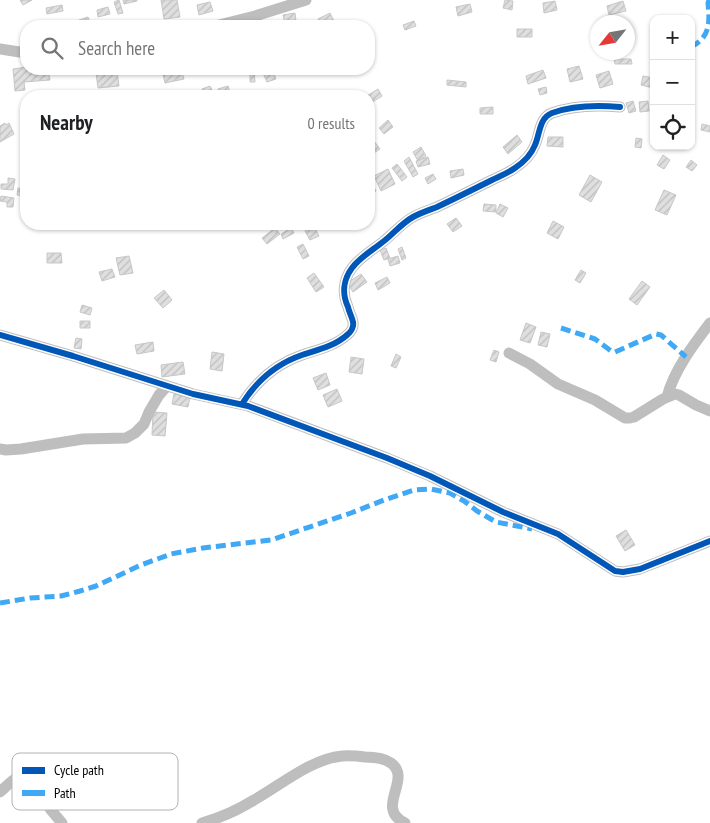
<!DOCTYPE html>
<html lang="en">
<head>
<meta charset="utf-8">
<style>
	body { margin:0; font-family:"PT Sans Narrow",sans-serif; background:#f6f6f6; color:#202124 }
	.controls { position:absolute; right:15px; top:15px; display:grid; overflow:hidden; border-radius:10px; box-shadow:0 1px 4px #0004 }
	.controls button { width:45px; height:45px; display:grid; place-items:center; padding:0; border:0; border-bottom:1px solid #e0e0e0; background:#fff; color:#202124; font:25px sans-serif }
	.compass { position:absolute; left:590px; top:15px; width:45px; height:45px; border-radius:50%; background:#fff; box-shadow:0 1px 4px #0004; rotate:239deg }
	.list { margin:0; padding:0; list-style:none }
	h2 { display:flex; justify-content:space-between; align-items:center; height:65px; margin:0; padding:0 20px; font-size:21px }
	h2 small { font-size:16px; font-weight:400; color:#757577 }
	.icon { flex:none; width:28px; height:28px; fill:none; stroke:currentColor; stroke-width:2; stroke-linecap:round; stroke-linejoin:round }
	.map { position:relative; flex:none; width:710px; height:823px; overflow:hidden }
	.search { position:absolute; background:#fff; box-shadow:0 1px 4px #0004; left:20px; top:20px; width:355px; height:55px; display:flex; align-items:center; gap:12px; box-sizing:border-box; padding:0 18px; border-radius:20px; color:#757577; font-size:19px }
	.panel { position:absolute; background:#fff; box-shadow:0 1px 4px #0004; left:20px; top:90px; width:355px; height:140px; border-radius:20px }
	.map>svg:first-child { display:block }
</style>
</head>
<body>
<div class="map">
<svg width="710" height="823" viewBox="0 0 710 823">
	<defs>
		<pattern id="building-hatch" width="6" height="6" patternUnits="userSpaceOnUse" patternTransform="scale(1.25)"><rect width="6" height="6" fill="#dfdfdf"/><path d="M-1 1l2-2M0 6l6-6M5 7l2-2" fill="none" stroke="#bebebe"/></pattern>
	</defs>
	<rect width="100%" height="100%" fill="#fff"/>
	<!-- building -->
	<path fill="url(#building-hatch)" stroke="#c7c7c7" d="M 20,0 L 32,0 L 23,5 Z
		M 119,0 L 123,13 L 118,14 L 114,2 Z
		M 123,0 L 137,0 L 137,1 L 124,4 Z
		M 161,0 L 177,0 L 180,17 L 164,19 Z
		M 505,0 L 513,1 L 512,10 L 503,8 Z
		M 555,1 L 557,10 L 544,13 L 543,3 Z
		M 623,1 L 626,11 L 609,15 L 607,6 Z
		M 210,2 L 213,11 L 199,15 L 197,5 Z
		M 470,4 L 472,12 L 458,16 L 456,7 Z
		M 62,5 L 63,11 L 47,14 L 46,8 Z
		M 108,7 L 110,14 L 98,17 L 97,10 Z
		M 295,13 L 296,21 L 285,23 L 283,15 Z
		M 330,13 L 335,23 L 329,26 L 321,26 L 318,19 Z
		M 88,17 L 90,22 L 81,25 L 79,20 Z
		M 414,21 L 416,26 L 405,30 L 403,25 Z
		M 517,29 L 532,29 L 532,37 L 517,37 Z
		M 614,59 L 631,59 L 632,64 L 615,64 Z
		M 579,66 L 583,79 L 570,82 L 567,69 Z
		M 26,67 L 26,69 L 48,69 L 50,80 L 24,82 L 25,90 L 15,91 L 13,69 Z
		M 165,69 L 181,69 L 184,79 L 165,83 L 162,70 Z
		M 250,69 L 254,69 L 255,82 L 250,82 Z
		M 267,69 L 272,69 L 276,79 L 267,82 L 262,71 Z
		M 543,70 L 546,78 L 528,84 L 526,76 Z
		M 117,71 L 119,86 L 98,88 L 96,73 Z
		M 609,71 L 613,84 L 600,88 L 596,75 Z
		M 643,76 L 654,78 L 653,88 L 641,85 Z
		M 447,80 L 466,82 L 466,87 L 447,85 Z
		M 210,86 L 215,96 L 206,96 L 202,89 Z
		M 228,86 L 230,92 L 219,95 L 218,89 Z
		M 546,87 L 547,93 L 540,95 L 538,89 Z
		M 378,89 L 382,96 L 371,103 L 369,99 L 369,96 L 367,96 Z
		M 633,101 L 636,111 L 629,113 L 626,103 Z
		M 648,101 L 649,111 L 640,112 L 639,102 Z
		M 493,107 L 493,114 L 480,114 L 480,108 Z
		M 388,120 L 393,127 L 384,134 L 379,128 Z
		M 5,123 L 6,125 L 9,123 L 14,134 L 0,142 L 0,126 Z
		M 702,124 L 710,126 L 710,132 L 701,130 Z
		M 517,135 L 522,142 L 508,154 L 503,147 Z
		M 548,137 L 563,137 L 563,147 L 547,146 Z
		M 636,138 L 642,139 L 641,148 L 635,147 Z
		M 374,141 L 380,149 L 369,156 L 369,145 Z
		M 421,147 L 426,156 L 418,161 L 413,152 Z
		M 663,155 L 670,160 L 664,169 L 657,165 Z
		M 409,157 L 418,174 L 413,177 L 404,161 Z
		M 428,157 L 430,164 L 418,167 L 416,161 Z
		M 691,160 L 697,165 L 692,171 L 686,167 Z
		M 397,164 L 407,177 L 402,181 L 392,168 Z
		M 388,169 L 395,184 L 381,191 L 374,176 Z
		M 463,169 L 464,175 L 451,178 L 450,171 Z
		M 433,174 L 436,179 L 428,184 L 425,178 Z
		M 590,175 L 602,182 L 591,202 L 579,195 Z
		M 8,178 L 15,179 L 13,190 L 1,189 L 1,184 L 8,184 Z
		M 369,180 L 370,180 L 376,191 L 372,193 L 369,187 Z
		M 18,188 L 26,189 L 26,196 L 17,195 Z
		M 664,190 L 676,195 L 667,215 L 655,210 Z
		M 1,196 L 14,198 L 13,207 L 7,207 L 7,202 L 0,201 Z
		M 484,204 L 496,205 L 496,212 L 483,211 Z
		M 500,204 L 508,208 L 503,217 L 496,213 Z
		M 456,218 L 462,226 L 453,232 L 447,224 Z
		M 553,221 L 564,227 L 558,239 L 547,233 Z
		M 314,226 L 319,236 L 310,240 L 305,231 Z
		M 275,228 L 280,234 L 267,244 L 262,238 Z
		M 291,228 L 294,233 L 283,239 L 281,234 Z
		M 303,244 L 309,256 L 303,259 L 297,247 Z
		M 402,247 L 406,258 L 402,260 L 398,249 Z
		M 386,248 L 390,258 L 384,260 L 380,250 Z
		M 47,253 L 61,253 L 62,263 L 47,263 Z
		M 129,256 L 133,273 L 120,275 L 116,258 Z
		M 398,256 L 400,263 L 390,266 L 388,259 Z
		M 112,269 L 115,277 L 102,281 L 99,272 Z
		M 581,270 L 586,273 L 580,283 L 575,280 Z
		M 314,273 L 324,287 L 316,292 L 307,278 Z
		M 361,274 L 367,282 L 353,292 L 347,283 Z
		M 387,277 L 390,283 L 378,290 L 375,283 Z
		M 642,281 L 650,287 L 637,305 L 629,299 Z
		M 164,290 L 172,300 L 163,308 L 154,298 Z
		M 82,305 L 92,308 L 90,315 L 80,312 Z
		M 80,321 L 90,321 L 90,328 L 80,328 Z
		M 526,323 L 536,327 L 530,343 L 520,340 Z
		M 541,332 L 550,334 L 547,347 L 538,345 Z
		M 76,338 L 82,339 L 81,349 L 74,348 Z
		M 153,342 L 154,351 L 137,354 L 135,345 Z
		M 494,350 L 499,352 L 496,362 L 490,360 Z
		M 212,352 L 224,354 L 222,371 L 210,369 Z
		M 396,354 L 401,357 L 396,368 L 391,366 Z
		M 351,357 L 364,359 L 362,374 L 349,372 Z
		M 183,362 L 185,374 L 162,377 L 161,365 Z
		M 326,373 L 330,385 L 318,390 L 313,378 Z
		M 337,389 L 342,401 L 328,407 L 323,395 Z
		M 174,394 L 190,397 L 188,407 L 172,404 Z
		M 153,412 L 167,413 L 165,436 L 152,435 Z
		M 626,530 L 635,545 L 625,551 L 616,536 Z"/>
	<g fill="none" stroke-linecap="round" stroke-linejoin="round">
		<!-- minor -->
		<path stroke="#bebebe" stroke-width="11" d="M 215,26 L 255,16 L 306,0
			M 0,49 L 26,53
			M 0,335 L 73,356 L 193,394 L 248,406 L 387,458 L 430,476 L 503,512 L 558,534 L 615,571 L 623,572 L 640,569 L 710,541
			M 509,353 L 530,364 L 558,384 L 595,400 L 625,418 L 630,418 L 634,417 L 663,399 L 675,394 L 679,395 L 696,405 L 710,411
			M 667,397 C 674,370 694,344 710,323
			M 242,404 C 257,380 276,364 302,355 C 317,350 335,346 347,335 C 351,332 354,327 353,322 C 352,317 349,312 348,307 C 342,294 343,280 352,268 C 360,257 373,250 384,241 C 393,234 402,223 413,217 C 420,213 429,210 437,207 C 456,198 474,189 492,180 C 500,176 508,173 515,168 C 524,162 531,155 535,145 C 540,134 539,118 552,113 C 574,105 597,105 620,107
			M 0,449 L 6,450 L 21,449 L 83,439 L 126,438 L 135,433 L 144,424 L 149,412 L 159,395 L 167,386
			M 0,792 C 9,784 18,772 30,778 L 51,810 L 62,823
			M 202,823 C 220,818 238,810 254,800 C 281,785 311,759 342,756 C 350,755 358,756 365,757 C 374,757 384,758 391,763 C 413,779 374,808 405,823"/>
		<!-- quiet -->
		<path stroke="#3fa9f5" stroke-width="5" stroke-dasharray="10 5" stroke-linecap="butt" d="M 691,47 C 710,37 710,24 708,3 L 709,0
			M 561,328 L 595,339 L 611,351 L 615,352 L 656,334 L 661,335 L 686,357
			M 0,603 L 30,598 L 61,596 L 80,591 L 96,586 L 141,565 L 171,554 L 203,548 L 271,540 L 351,513 L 384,500 L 414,490 L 431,489 L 450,493 L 464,501 L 477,511 L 496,522 L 532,529"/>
		<!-- cycleway casing -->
		<g stroke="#fff" stroke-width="9">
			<path id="cycleway" d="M 0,335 L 73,356 L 193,394 L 248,406 L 387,458 L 430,476 L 503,512 L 558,534 L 615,571 L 623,572 L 640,569 L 710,541
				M 242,404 C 257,380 276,364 302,355 C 317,350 335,346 347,335 C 351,332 354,327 353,322 C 352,317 349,312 348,307 C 342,294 343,280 352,268 C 360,257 373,250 384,241 C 393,234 402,223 413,217 C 420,213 429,210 437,207 C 456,198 474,189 492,180 C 500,176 508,173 515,168 C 524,162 531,155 535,145 C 540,134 539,118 552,113 C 574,105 597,105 620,107"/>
		</g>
		<!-- cycleway -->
		<use href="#cycleway" stroke="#0057b8" stroke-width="6"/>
	</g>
	<!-- legend -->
	<rect x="12" y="753" width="166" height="57" rx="8" fill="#fff" stroke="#b2b2b2" stroke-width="1"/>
	<rect x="22" y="767" width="23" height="7" fill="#0057b8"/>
	<rect x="22" y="790" width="23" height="6" fill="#3fa9f5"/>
	<g font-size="14" fill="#000">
		<text x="54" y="775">Cycle path</text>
		<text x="54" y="798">Path</text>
	</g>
</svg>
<div class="controls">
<button>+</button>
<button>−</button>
<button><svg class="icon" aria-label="locate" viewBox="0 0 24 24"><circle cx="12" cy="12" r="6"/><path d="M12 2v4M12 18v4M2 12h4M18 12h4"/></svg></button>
</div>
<svg class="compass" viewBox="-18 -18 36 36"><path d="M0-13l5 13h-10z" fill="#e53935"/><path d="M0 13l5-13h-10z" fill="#757577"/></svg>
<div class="search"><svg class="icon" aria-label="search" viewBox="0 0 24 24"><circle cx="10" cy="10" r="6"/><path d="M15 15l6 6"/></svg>Search here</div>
<section class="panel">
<h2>Nearby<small>0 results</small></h2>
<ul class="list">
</ul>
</section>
</div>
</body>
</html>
